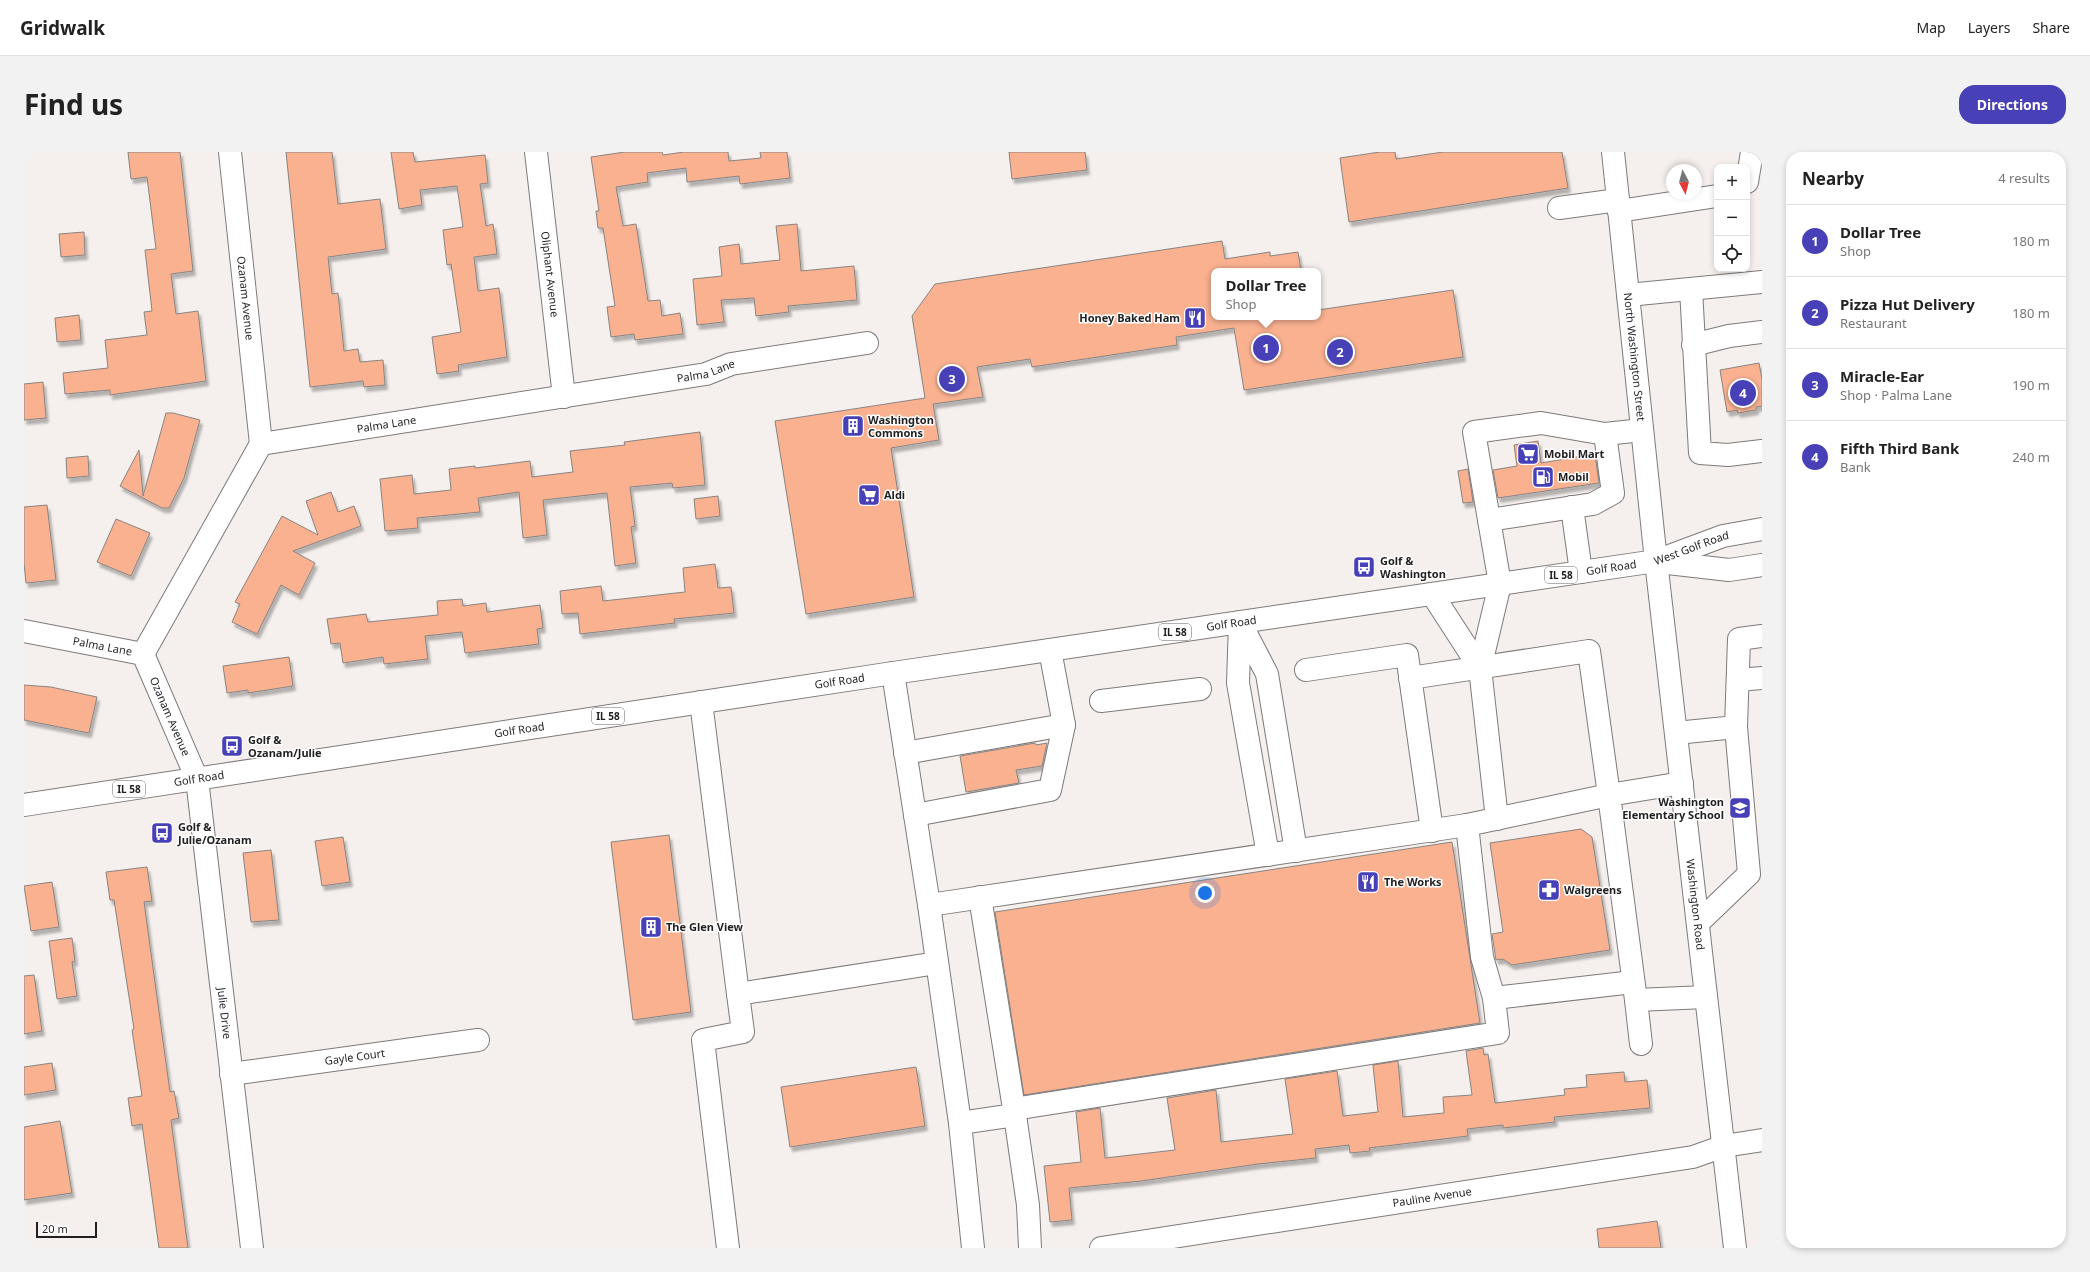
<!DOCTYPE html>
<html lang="en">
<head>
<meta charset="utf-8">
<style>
	body { margin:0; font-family:"Noto Sans",sans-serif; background:#f2f2f2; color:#222 }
	.controls { position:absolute; right:12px; top:12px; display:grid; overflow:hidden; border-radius:8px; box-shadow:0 2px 6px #0003 }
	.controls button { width:36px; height:36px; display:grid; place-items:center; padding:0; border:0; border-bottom:1px solid #e0e0e0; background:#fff; color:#222; font:20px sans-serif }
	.compass { position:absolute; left:1642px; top:12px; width:36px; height:36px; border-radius:50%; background:#fff; box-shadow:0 2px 6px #0003; rotate:173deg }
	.scale { position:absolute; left:12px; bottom:10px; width:61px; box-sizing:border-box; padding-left:4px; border:2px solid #211f1f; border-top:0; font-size:11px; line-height:14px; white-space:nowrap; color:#211f1f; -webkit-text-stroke:3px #fff; paint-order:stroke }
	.you { position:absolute; left:1181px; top:741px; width:14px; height:14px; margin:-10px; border:3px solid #fff; border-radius:50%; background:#1a73e8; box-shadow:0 0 0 6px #1a73e833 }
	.badge { display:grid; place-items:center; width:26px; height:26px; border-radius:50%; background:#4740b6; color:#fff; font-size:13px; font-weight:700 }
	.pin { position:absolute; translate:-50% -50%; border:2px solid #fff; box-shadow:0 1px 4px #0006 }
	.popup { position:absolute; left:1187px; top:116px; width:110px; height:52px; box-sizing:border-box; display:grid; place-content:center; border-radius:8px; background:#fff; filter:drop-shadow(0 1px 3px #0005); font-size:13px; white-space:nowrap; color:#767676 }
	.popup b { font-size:15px; color:#222 }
	.popup::after { content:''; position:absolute; left:50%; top:100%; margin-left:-8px; border:8px solid transparent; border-top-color:#fff }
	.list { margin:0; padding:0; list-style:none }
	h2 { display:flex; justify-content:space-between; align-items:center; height:52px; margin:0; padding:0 16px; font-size:17px }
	h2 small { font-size:13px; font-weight:400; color:#767676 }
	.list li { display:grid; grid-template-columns:26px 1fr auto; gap:12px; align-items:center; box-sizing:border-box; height:72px; padding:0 16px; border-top:1px solid #e0e0e0 }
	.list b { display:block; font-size:15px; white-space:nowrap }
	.list p { margin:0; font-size:13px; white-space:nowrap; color:#767676 }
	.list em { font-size:13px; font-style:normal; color:#767676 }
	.icon { flex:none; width:22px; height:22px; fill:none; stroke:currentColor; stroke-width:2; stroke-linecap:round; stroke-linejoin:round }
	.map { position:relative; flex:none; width:1738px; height:1096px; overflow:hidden; border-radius:16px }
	header { display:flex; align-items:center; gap:24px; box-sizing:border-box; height:56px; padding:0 20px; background:#fff; border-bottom:1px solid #e0e0e0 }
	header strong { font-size:19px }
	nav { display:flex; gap:22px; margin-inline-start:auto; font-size:14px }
	.intro { display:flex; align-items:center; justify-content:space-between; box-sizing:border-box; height:96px; padding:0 24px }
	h1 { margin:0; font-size:28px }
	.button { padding:10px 18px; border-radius:16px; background:#4740b6; color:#fff; font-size:14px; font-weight:700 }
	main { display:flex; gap:24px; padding:0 24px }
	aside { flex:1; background:#fff; border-radius:16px; box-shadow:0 2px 6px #0003 }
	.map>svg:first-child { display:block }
</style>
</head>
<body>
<header>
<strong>Gridwalk</strong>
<nav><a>Map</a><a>Layers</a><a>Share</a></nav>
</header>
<div class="intro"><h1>Find us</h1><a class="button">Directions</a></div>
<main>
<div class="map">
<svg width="1738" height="1096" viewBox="0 0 1738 1096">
	<defs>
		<filter id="shadow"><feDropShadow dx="2.5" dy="4.5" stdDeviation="1" flood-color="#0004"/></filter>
	</defs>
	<rect width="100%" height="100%" fill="#f5f0ee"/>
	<!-- building -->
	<path fill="#fab190" stroke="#888482" filter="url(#shadow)" d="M 104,0 L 156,0 L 169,119 L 147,122 L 152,162 L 174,159 L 182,229 L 86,243 L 86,238 L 41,242 L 39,221 L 84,216 L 81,188 L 123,183 L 120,160 L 128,159 L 121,98 L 132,97 L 123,25 L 107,27 Z
		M 262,0 L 308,0 L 314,52 L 356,47 L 362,97 L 304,105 L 308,142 L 314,141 L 320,199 L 334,197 L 336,210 L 359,208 L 361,233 L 340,235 L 339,229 L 286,235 Z
		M 367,0 L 389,0 L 391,10 L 461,3 L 464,31 L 456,32 L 462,74 L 469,72 L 473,102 L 450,105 L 454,139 L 475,136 L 483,205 L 434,213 L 435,219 L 413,222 L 408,185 L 437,180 L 427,112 L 423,113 L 419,78 L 439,75 L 433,34 L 396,38 L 398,53 L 375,57 Z
		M 601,0 L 638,0 L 639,3 L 660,0 L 704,0 L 705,9 L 737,6 L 736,0 L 763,0 L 766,26 L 716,32 L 715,24 L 663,30 L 662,16 L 623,21 L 624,30 L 592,35 L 599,74 L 612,72 L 624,149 L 636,148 L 638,164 L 656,161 L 659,182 L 611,188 L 610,182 L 587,185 L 583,155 L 591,154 L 579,76 L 574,76 L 572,59 L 575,59 L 567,5 Z
		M 985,0 L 1061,0 L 1063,18 L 988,27 Z
		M 1356,0 L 1371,0 L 1372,7 L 1419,0 L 1538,0 L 1544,36 L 1325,70 L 1316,6 Z
		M 773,72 L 777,119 L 830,114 L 833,148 L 764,154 L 765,160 L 732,164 L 730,146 L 697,148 L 700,170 L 673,173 L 669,127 L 698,124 L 695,95 L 715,92 L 717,112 L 756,108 L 752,74 Z
		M 60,80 L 61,103 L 37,105 L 35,82 Z
		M 1198,89 L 1201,107 L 1246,100 L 1246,104 L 1274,100 L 1277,119 L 1190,119 L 1190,165 L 1294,165 L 1294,158 L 1429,138 L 1439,205 L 1220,238 L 1210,176 L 1152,185 L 1153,193 L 1008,215 L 1006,207 L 953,215 L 959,245 L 909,252 L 915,288 L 867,296 L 890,445 L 782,462 L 751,269 L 901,246 L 888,164 L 911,132 Z
		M 55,163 L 57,188 L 33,190 L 31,166 Z
		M 1735,211 L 1738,227 L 1738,254 L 1732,255 L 1732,258 L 1714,261 L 1713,258 L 1703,260 L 1696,218 Z
		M 19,230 L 22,266 L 0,268 L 0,232 Z
		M 142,261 L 149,261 L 176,268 L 160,326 L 145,356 L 138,356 L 96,334 L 115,298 L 119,344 Z
		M 676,280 L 681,333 L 649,336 L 648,331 L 606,335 L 611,374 L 607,375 L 612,411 L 591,414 L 583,341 L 519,348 L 523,383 L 499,386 L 495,340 L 454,346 L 456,360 L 393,366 L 394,376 L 361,379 L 356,327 L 388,323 L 390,342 L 427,338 L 425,317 L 451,314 L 451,316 L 506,309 L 508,325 L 549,320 L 546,299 L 601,293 L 600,290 Z
		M 1514,289 L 1517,311 L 1571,302 L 1575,331 L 1474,346 L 1469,318 L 1493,314 L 1490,293 Z
		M 64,304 L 65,324 L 43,326 L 42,306 Z
		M 1444,317 L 1449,350 L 1439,351 L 1434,319 Z
		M 307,340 L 314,360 L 330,354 L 337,374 L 269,399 L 291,411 L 275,443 L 257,433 L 233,482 L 208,470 L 216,452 L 211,450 L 258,364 L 294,383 L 282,349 Z
		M 694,344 L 696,364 L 672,367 L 670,347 Z
		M 23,353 L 32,428 L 2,431 L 0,411 L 0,355 Z
		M 92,367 L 126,381 L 107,424 L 73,410 Z
		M 691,412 L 694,436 L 707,435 L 710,461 L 650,467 L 651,471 L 556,482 L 554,461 L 538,462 L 536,439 L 577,434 L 579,449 L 661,440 L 659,416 Z
		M 438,447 L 439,454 L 462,451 L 463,460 L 516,453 L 519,476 L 513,477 L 515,492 L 441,501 L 438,480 L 401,484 L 404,507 L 360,512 L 359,505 L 319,511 L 316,491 L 307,492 L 303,467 L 342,462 L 344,470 L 414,463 L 413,449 Z
		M 265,505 L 269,534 L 224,541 L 224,538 L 203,541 L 199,514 Z
		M 0,533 L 27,535 L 73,545 L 65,581 L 0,568 Z
		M 1011,591 L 1012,593 L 1023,591 L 1018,614 L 992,618 L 995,631 L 942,640 L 936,604 Z
		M 1557,677 L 1568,685 L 1586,798 L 1488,813 L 1479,807 L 1472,808 L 1468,782 L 1479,780 L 1466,691 Z
		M 645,683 L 667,860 L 609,868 L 587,690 Z
		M 319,685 L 326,730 L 298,734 L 291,689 Z
		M 1428,690 L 1456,871 L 1000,943 L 971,760 Z
		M 247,698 L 255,768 L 227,770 L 219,701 Z
		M 123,715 L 128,749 L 120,750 L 146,940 L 150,939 L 155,966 L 147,968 L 164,1096 L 135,1096 L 118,972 L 108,974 L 104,946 L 118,944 L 108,878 L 110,877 L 90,748 L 86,748 L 82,720 Z
		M 28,730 L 35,775 L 7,779 L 0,734 Z
		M 48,786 L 51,809 L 48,810 L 53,844 L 33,847 L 25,789 Z
		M 10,823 L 18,879 L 0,882 L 0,824 Z
		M 1459,896 L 1460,903 L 1464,902 L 1471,951 L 1541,943 L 1540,937 L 1563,935 L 1562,923 L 1600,920 L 1601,930 L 1623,928 L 1626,956 L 1530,965 L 1531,970 L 1479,976 L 1479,973 L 1443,977 L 1444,984 L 1345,996 L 1346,999 L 1326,1001 L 1325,993 L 1291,997 L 1292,1006 L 1234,1012 L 1117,1029 L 1045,1036 L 1048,1068 L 1026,1070 L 1020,1014 L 1057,1010 L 1052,960 L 1076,956 L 1081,1006 L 1151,998 L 1143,946 L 1192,938 L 1197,990 L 1269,982 L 1261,927 L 1313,919 L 1319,964 L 1354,960 L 1349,913 L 1374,909 L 1379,965 L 1420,961 L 1419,945 L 1448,943 L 1442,899 Z
		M 28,911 L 32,938 L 0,943 L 0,915 Z
		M 892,915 L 901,974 L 766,995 L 757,935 Z
		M 36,969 L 48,1041 L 0,1048 L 0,975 Z
		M 1633,1069 L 1637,1096 L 1575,1096 L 1573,1077 Z"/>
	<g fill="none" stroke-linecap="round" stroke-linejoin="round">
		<!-- minor casing -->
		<g stroke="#7e7a79" stroke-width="24">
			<g id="minor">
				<path id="s1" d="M 206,0 L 237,292"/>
				<path id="s2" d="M 512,0 L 540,245"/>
				<path id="s3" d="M 1589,0 L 1632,409 L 1711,1096"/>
				<path d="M 1723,30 L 1728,0"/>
				<path d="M 1535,56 L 1594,48"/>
				<path d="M 1595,59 L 1693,44"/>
				<path d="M 1667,137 L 1676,301 L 1704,303 L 1738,299"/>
				<path d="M 1604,143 L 1738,130"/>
				<path d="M 1669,193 L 1705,184 L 1738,180"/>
				<path id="s4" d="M 237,292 L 682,222 L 707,212 L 843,191"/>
				<path d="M 1548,355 L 1557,420"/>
				<path d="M 1465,368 L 1569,352 L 1589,341 L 1581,282"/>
				<path d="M 1408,442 L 1456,516"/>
				<path d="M 1216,470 L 1243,522 L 1272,699"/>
				<path d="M 1216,471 L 1214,531 L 1244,703"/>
				<path id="s5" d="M 0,479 L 119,502"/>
				<path id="s6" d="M 119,502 L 173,627 L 228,1096"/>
				<path d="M 119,502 L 237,292"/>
				<path d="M 1282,518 L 1383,503 L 1408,679"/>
				<path d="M 869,521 L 905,753 L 1443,673 L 1585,643 L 1565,499 L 1386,526"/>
				<path d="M 1714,528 L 1738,526"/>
				<path d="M 1077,549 L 1176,537"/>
				<path d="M 677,550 L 714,842 L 913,811"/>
				<path d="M 1652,581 L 1712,575 L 1715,487 L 1738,484"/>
				<path d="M 881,601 L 1040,573"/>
				<path d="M 1658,631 L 1585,643 L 1612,848 L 1682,845"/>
				<path d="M 891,663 L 1026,638 L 1040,573 L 1026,498"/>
				<path d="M 1473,667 L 1456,516 L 1476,432 L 1450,280 L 1517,271 L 1581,282 L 1618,278"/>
				<path d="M 905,753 L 936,971 L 991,963 L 956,745"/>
				<path d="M 1674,771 L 1725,722 L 1712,575"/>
				<path d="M 1470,846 L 1609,830"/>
				<path d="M 1612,848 L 1617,892"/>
				<path id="s7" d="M 207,922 L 454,888"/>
				<path d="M 990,957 L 1474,881 L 1470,846 L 1458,805 L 1443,673"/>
				<path d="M 991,963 L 1004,1053 L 1006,1096"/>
				<path d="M 936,971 L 949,1096"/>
				<path d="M 704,1096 L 679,888 L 719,880 L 714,842"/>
				<path id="s8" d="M 1077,1096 L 1669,1005 L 1700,994 L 1738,988"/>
			</g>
		</g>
		<!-- major casing -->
		<g stroke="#7e7a79" stroke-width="24">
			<g id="major">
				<path d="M 1635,410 L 1705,418 L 1738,413"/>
				<path id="s9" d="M 0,653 L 869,521 L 1632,409 L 1699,384 L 1738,377"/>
			</g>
		</g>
		<!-- minor -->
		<use href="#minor" stroke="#fff" stroke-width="22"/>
		<!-- major -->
		<use href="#major" stroke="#fff" stroke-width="22"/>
	</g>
	<!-- icons -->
	<defs>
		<g id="restaurant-square" transform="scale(1.15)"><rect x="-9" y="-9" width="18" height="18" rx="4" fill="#4740b6" stroke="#fff"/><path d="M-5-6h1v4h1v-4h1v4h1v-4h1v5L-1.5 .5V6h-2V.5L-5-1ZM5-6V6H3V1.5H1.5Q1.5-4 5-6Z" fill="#fff"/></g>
		<g id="building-square" transform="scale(1.15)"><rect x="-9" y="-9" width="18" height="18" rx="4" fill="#4740b6" stroke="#fff"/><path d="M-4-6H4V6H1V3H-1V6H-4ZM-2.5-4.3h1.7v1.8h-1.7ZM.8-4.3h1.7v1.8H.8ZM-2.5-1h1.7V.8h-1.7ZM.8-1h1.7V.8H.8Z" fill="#fff"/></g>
		<g id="supermarket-square" transform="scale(1.15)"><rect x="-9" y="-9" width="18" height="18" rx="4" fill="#4740b6" stroke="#fff"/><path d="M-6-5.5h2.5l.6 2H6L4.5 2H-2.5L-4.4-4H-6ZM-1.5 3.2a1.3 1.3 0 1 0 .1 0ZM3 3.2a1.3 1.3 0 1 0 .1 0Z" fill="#fff"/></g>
		<g id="fuel-square" transform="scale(1.15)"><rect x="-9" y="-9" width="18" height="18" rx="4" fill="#4740b6" stroke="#fff"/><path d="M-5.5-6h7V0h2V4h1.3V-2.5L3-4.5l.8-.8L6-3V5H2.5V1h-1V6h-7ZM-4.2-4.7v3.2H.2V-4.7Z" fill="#fff"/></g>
		<g id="bus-square" transform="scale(1.15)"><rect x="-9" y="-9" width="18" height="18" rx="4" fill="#4740b6" stroke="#fff"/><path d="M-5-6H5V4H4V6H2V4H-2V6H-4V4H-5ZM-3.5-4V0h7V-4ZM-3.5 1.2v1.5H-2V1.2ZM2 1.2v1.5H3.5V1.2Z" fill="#fff"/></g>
		<g id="school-square" transform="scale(1.15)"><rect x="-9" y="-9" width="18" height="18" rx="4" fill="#4740b6" stroke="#fff"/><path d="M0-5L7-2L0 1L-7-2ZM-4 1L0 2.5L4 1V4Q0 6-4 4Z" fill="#fff"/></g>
		<g id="pharmacy-square" transform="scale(1.15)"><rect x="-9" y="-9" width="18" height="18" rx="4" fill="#4740b6" stroke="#fff"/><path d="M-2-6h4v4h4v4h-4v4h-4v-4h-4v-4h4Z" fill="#fff"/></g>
	</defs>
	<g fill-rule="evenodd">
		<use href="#restaurant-square" x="1171" y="166"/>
		<use href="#building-square" x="829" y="274"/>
		<use href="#supermarket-square" x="1504" y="302"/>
		<use href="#fuel-square" x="1519" y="325"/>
		<use href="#supermarket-square" x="845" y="343"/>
		<use href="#bus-square" x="1340" y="415"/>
		<use href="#bus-square" x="208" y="594"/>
		<use href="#school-square" x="1716" y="656"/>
		<use href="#bus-square" x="138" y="681"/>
		<use href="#restaurant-square" x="1344" y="730"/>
		<use href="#pharmacy-square" x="1525" y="738"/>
		<use href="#building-square" x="627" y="775"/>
	</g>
	<g text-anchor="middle" stroke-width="3" stroke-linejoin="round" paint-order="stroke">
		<!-- shield labels -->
		<g fill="#fff" stroke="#646262" stroke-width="1">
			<rect x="1521" y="415" width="32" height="16" rx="3"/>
			<rect x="1135" y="472" width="32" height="16" rx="3"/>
			<rect x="568" y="556" width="32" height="16" rx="3"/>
			<rect x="89" y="629" width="32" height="16" rx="3"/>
		</g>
		<g font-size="10" font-weight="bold" fill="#211f1f">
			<text x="1537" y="427">IL 58</text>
			<text x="1151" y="484">IL 58</text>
			<text x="584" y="568">IL 58</text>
			<text x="105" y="641">IL 58</text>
		</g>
		<!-- street labels -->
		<g font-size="11" fill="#211f1f" stroke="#fff">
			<text dy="4" stroke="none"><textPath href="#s2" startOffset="123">Oliphant Avenue</textPath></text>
			<text dy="4" stroke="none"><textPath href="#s1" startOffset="147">Ozanam Avenue</textPath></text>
			<text dy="4" stroke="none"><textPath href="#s3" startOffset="206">North Washington Street</textPath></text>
			<text dy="4" stroke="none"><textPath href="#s4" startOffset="451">Palma Lane</textPath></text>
			<text dy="4" stroke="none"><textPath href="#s4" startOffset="127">Palma Lane</textPath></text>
			<text dy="4" stroke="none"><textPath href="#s9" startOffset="1688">West Golf Road</textPath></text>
			<text dy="4" stroke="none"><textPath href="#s9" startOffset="1605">Golf Road</textPath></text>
			<text dy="4" stroke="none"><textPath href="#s9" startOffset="1221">Golf Road</textPath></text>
			<text dy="4" stroke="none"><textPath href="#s5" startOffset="80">Palma Lane</textPath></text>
			<text dy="4" stroke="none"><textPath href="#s9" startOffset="825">Golf Road</textPath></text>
			<text dy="4" stroke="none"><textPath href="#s6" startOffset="68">Ozanam Avenue</textPath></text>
			<text dy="4" stroke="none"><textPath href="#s9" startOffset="501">Golf Road</textPath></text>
			<text dy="4" stroke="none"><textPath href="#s9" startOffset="177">Golf Road</textPath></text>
			<text dy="4" stroke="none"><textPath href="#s3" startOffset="757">Washington Road</textPath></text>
			<text dy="4" stroke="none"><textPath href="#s6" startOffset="372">Julie Drive</textPath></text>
			<text dy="4" stroke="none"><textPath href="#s7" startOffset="125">Gayle Court</textPath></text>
			<text dy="4" stroke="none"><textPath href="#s8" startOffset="335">Pauline Avenue</textPath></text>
		</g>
		<!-- poi labels -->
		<g font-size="11" font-weight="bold" fill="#211f1f" stroke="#fff" text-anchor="start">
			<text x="1156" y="170" text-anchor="end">Honey Baked Ham</text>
			<text x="844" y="272">Washington<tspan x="844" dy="13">Commons</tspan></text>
			<text x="1520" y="306">Mobil Mart</text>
			<text x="1534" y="329">Mobil</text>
			<text x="860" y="347">Aldi</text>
			<text x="1356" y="413">Golf &amp;<tspan x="1356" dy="13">Washington</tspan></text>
			<text x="224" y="592">Golf &amp;<tspan x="224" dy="13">Ozanam/Julie</tspan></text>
			<text x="1700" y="654" text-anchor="end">Washington<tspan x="1700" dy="13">Elementary School</tspan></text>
			<text x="154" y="679">Golf &amp;<tspan x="154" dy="13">Julie/Ozanam</tspan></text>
			<text x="1360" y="734">The Works</text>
			<text x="1540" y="742">Walgreens</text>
			<text x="642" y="779">The Glen View</text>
		</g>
	</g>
</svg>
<div class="controls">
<button>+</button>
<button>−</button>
<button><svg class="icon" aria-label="locate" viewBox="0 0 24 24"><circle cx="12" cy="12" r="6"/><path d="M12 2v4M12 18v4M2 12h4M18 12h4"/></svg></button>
</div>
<svg class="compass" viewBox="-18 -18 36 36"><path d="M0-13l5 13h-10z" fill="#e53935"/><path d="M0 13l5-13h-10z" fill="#767676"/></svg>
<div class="scale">20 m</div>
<div class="you"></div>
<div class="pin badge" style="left:1242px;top:196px">1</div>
<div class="popup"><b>Dollar Tree</b>Shop</div>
<div class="pin badge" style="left:1316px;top:200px">2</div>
<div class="pin badge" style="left:928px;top:227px">3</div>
<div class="pin badge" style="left:1719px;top:241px">4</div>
</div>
<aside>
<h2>Nearby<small>4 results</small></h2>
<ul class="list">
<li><span class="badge">1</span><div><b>Dollar Tree</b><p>Shop</p></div><em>180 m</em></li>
<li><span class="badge">2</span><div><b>Pizza Hut Delivery</b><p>Restaurant</p></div><em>180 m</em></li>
<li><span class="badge">3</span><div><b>Miracle-Ear</b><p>Shop · Palma Lane</p></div><em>190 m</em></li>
<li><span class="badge">4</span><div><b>Fifth Third Bank</b><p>Bank</p></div><em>240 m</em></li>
</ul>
</aside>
</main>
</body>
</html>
